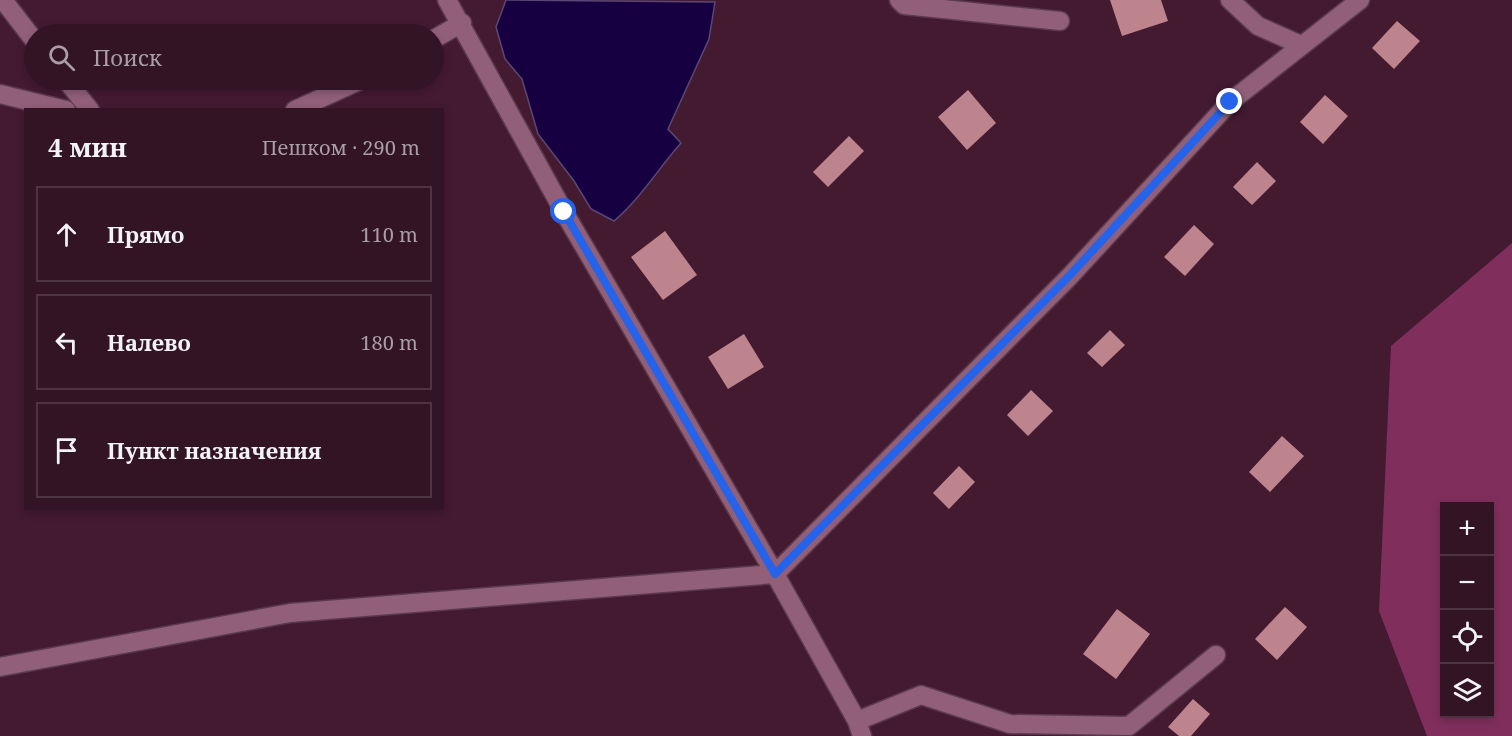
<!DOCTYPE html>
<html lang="ru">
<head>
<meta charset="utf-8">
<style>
	body { margin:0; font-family:"Noto Serif",serif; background:#3b1d2c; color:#f1f3f6 }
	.controls { position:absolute; right:18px; bottom:18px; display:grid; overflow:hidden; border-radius:0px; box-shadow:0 3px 9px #0003 }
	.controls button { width:54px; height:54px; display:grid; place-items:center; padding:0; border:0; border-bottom:2px solid #4e3341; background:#331424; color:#f1f3f6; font:30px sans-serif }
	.stop { position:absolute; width:18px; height:18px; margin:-14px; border:4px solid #2563eb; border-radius:50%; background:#fff }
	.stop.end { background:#2563eb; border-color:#fff; box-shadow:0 2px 6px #0008 }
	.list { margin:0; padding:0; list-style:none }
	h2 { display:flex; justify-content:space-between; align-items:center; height:78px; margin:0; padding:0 24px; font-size:26px }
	h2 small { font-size:20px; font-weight:400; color:#a99ea6 }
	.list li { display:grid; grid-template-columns:39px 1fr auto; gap:18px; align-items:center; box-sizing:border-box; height:96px; margin:0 12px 12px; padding:0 12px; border:2px solid #4e3341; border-radius:0px }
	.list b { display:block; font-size:22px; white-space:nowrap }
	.list em { font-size:20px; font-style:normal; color:#a99ea6 }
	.icon { flex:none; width:33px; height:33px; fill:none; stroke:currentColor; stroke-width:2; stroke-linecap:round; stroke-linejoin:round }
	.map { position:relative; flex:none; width:1512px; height:736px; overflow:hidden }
	.search { position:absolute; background:#331424; box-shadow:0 3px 9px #0003; left:24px; top:24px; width:420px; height:66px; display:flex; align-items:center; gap:15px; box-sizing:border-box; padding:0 21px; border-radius:33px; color:#a99ea6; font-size:22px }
	.panel { position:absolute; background:#331424; box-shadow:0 3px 9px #0003; left:24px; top:108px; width:420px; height:402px; border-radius:0px }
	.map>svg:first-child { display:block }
</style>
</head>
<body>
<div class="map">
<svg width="1512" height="736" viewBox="0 0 1512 736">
	<rect width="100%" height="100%" fill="#441a30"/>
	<!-- green -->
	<path fill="#802f5c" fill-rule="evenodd" d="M 1512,243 L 1512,736 L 1427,736 L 1379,611 L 1391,346 ZM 1444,506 L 1490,506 L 1490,714 L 1444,714 Z"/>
	<!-- water -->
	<path fill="#170041" stroke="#5c4777" stroke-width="1.5" d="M 506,0 L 715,2 L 709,39 L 668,129 L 681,143 C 658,169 640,199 614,221 L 591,209 L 574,181 L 538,134 L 522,79 L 505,59 L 496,27 Z"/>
	<!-- building -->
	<path fill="#bd848d" d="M 1110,0 L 1161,0 L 1168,21 L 1122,36 Z
		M 1397,21 L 1420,41 L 1394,69 L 1372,48 Z
		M 968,90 L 996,123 L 967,150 L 938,117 Z
		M 1325,95 L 1348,116 L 1323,144 L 1300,122 Z
		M 849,136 L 864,151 L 828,187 L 813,172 Z
		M 1257,162 L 1276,181 L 1252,205 L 1233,187 Z
		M 1194,225 L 1214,244 L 1185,276 L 1164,257 Z
		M 665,231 L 697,275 L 663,300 L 631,257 Z
		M 1110,330 L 1125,345 L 1102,367 L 1087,353 Z
		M 744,334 L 764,367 L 728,389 L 708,357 Z
		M 1031,390 L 1053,411 L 1028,436 L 1007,415 Z
		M 1282,436 L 1304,456 L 1270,492 L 1249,472 Z
		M 959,466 L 975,482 L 949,509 L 933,493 Z
		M 1285,607 L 1307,627 L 1277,660 L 1255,639 Z
		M 1117,609 L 1150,634 L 1116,679 L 1083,654 Z
		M 1193,699 L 1210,714 L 1191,736 L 1179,736 L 1168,727 Z"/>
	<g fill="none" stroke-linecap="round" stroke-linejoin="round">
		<!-- minor casing -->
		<g stroke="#5b3a4d" stroke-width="21">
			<path id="minor" d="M 3,0 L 34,40
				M 447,0 L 564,212 L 775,574 L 857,721 L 862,736
				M 899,0 L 904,5 L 1060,21
				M 1230,0 L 1258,26 L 1301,45
				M 434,39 L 462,23
				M 66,80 L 90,110
				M 0,94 L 66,110
				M 295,110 L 361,80
				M 0,667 L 290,613 L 775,574 L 1071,275 L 1230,102 L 1360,0
				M 857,721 L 921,695 L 1010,724 L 1129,726 L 1216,655"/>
		</g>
		<!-- minor -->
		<use href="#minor" stroke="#916078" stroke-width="18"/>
	</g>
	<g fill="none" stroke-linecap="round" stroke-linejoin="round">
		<!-- route -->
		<path stroke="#2563eb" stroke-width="8" d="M 564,212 L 775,574 L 1071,274 L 1230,102"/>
	</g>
</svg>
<div class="controls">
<button>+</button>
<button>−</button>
<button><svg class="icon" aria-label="locate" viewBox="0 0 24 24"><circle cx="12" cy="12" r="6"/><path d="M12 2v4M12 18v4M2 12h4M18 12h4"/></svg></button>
<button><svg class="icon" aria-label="layers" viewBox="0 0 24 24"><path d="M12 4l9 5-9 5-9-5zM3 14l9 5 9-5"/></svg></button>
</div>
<div class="stop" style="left:564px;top:212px"></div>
<div class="stop end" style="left:1230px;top:102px"></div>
<div class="search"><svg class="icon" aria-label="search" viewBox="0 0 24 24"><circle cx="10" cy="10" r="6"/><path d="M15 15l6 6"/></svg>Поиск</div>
<section class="panel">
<h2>4 мин<small>Пешком · 290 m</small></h2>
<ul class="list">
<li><svg class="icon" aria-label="ahead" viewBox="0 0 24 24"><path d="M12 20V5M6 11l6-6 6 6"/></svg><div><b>Прямо</b></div><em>110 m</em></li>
<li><svg class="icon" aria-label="left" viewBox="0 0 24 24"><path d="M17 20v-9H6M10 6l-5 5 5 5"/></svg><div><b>Налево</b></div><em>180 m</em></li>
<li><svg class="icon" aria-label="arrive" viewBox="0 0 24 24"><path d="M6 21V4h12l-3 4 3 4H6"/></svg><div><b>Пункт назначения</b></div></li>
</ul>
</section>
</div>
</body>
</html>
